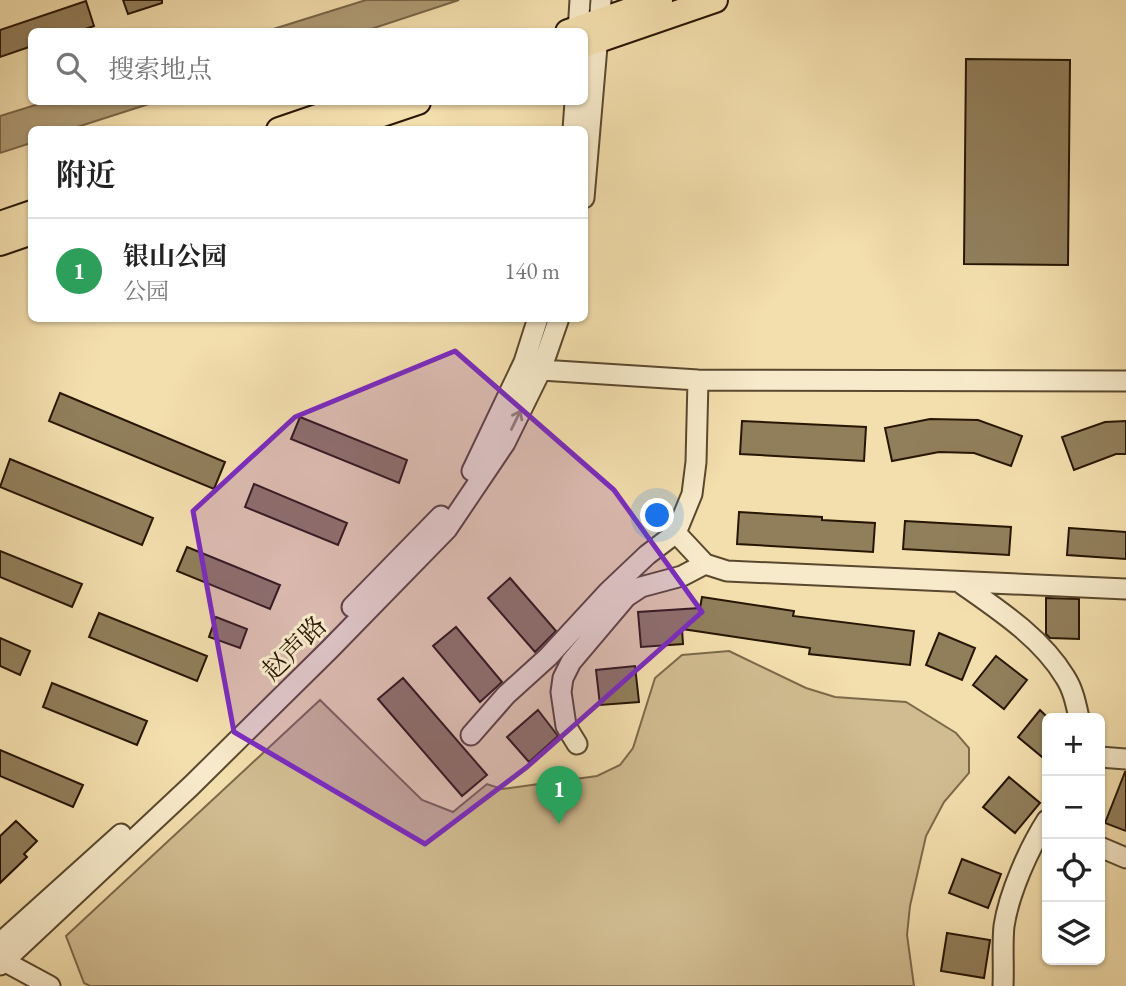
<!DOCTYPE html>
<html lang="zh">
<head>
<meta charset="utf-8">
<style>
	body { margin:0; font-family:"EB Garamond","Noto Serif SC",serif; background:#f6f6f6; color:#222 }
	.controls { position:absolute; right:21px; bottom:21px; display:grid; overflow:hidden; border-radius:10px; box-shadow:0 2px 5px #0004 }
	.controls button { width:63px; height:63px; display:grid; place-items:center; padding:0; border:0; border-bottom:2px solid #e0e0e0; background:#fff; color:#222; font:35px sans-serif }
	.you { position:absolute; left:658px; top:516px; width:24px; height:24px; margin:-18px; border:5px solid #fff; border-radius:50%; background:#1a73e8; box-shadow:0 0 0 10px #1a73e833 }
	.badge { display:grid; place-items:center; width:46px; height:46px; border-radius:50%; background:#0b8043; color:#fff; font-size:23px; font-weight:700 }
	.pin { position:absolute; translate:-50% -58px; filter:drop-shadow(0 2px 4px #0008) }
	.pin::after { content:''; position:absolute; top:37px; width:24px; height:21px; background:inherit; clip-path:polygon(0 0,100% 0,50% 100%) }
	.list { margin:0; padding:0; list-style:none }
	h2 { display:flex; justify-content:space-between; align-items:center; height:91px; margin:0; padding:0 28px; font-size:30px }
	h2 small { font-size:23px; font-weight:400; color:#767676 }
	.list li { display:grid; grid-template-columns:46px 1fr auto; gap:21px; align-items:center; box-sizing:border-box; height:105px; padding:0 28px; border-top:2px solid #e0e0e0 }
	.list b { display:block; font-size:26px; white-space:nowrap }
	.list p { margin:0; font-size:23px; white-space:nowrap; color:#767676 }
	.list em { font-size:23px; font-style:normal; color:#767676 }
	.icon { flex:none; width:38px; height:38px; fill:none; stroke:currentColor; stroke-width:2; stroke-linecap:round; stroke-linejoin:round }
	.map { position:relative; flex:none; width:1126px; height:986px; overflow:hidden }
	.search { position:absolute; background:#fff; box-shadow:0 2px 5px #0004; left:28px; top:28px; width:560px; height:77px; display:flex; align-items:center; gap:18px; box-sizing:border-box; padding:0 24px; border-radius:10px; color:#767676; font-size:26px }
	.panel { position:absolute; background:#fff; box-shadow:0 2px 5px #0004; left:28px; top:126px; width:560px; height:196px; border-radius:10px }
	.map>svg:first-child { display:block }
</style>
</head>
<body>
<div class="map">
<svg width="1126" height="986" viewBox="0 0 1126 986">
	<rect width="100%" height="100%" fill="#f3dead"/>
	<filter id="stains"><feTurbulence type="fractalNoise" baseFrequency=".00286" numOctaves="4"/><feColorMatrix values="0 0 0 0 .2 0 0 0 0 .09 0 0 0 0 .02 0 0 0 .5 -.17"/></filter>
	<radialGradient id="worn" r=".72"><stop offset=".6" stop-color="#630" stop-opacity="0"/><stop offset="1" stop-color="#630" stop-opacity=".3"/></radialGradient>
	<!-- green -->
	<path fill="#d0bc90" stroke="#7c694a" stroke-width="2" d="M 729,651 L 806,688 L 835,697 L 906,702 L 956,733 L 969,748 L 969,773 L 944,802 L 926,836 L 910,906 L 907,935 L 914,986 L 90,986 L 84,983 L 66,936 L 320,700 L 422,800 L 453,812 L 487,784 L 502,789 L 597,776 L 620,765 L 633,748 L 655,678 L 682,655 Z"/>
	<!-- water -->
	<path fill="#ae9a73" stroke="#786546" stroke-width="2" d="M 366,0 L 459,0 L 365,31 L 267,31 Z
		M 45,102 L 155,102 L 71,129 L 32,130 L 31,143 L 0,153 L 0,116 Z"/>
	<!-- building -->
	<path fill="#917e5b" stroke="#271603" stroke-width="2" d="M 123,0 L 162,0 L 162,3 L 128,14 Z
		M 86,1 L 94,26 L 76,32 L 32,32 L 32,46 L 0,57 L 0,30 Z
		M 966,59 L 1070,60 L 1068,265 L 964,264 Z
		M 60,393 L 225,462 L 214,489 L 49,421 Z
		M 300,417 L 407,460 L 399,483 L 291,439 Z
		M 930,419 L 978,420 L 1022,436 L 1011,466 L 974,453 L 939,452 L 892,461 L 885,428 Z
		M 742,421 L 866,427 L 864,461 L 740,454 Z
		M 1126,421 L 1126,454 L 1116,454 L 1074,470 L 1062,437 L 1105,422 Z
		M 10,459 L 153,518 L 142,545 L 0,487 Z
		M 254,484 L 347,523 L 338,545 L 245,507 Z
		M 739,512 L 822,517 L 822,520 L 875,523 L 873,552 L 737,544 Z
		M 905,521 L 1011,527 L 1009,555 L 903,549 Z
		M 1069,528 L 1126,532 L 1126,559 L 1067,555 Z
		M 187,547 L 280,585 L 270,609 L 177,571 Z
		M 0,551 L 82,584 L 72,607 L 0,577 Z
		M 510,578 L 556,631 L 535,652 L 488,598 Z
		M 702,597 L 794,611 L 793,616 L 914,631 L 910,665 L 809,654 L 810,648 L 682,629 L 683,644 L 641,647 L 638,612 L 700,608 Z
		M 1046,598 L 1079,599 L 1079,639 L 1050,638 L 1046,634 Z
		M 99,613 L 207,656 L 197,681 L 89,637 Z
		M 216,617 L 247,629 L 240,648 L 209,637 Z
		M 456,627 L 502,682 L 480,702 L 433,646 Z
		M 939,633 L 975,648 L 962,680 L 926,665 Z
		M 0,638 L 30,651 L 20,675 L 0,666 Z
		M 996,656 L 1027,680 L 1004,709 L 973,685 Z
		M 635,666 L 639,702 L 600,705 L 596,670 Z
		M 403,678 L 487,775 L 462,796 L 378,699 Z
		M 52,683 L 147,721 L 137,745 L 43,707 Z
		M 538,710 L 558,736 L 529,762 L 507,737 Z
		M 1040,710 L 1047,717 L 1047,761 L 1018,737 Z
		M 0,750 L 83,785 L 73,807 L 0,776 Z
		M 1125,772 L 1126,772 L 1126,831 L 1105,823 Z
		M 1009,777 L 1040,803 L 1015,833 L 983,807 Z
		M 16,821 L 37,841 L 24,854 L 27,857 L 0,883 L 0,836 Z
		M 962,859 L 1001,874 L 988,908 L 949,893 Z
		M 947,933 L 990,940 L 984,978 L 941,971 Z"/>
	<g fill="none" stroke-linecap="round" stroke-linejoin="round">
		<!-- minor casing -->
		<g stroke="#5a482e" stroke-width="23">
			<path id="minor" d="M 578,32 L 580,0
				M 573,130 L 575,102
				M 584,198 L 601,0
				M 541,370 L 698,380 L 1126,381
				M 472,471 L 524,362 L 538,318
				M 676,533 L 692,494 L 696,462 L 698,380
				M 959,582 C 996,608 1041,637 1065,677 C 1073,689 1076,704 1079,718
				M 352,607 L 441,516
				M 471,735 L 506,695 L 548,657 L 608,592 L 647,555 L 676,533 L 705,564 L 727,571 L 1126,589
				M 577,744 L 566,726 L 561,692 L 563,678 L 571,662 L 626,597 L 641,587 L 682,576 L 705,564
				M 1100,757 L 1126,759
				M 1100,847 L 1126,858
				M 0,943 L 121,834
				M 0,959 L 50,986
				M 0,965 L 191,786 L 330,649 L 447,529 L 505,443 L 541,370 L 559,318
				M 1003,986 C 1004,966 1002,945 1004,926 C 1009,893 1029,848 1047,820"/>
		</g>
		<!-- major casing -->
		<g stroke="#271603" stroke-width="28">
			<path id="major" d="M 568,32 L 660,0
				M 584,45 L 715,0
				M 279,130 L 361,102
				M 335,130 L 418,102
				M 0,224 L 32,213
				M 0,243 L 32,232"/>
		</g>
		<!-- minor -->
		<use href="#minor" stroke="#f7eaca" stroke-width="19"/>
		<!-- major -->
		<use href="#major" stroke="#f3dead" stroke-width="24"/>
	</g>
	<!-- one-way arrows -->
	<defs><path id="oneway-shaft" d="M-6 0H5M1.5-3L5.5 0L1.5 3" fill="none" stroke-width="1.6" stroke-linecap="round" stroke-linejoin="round" transform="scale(1.75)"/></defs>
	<use stroke="#998b70" href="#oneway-shaft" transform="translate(516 420) rotate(-64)"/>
	<!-- marked area -->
	<path fill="#7b2cbf" fill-opacity="0.2" stroke="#7b2cbf" stroke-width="5" stroke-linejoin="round" d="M 455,351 L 614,490 L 702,612 L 527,767 L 425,844 L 234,732 L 193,511 L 295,417 Z"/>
	<g text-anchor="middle" stroke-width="6" stroke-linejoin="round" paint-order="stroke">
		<!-- street labels -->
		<g font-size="26" fill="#271603" stroke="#f7eaca">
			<text transform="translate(294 648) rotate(-45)" y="9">赵声路</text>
		</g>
	</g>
	<rect width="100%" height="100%" filter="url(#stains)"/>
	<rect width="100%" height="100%" fill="url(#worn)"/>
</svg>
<div class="controls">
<button>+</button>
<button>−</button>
<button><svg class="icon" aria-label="locate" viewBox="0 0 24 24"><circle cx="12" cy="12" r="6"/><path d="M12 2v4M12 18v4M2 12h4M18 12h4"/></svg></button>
<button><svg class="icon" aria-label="layers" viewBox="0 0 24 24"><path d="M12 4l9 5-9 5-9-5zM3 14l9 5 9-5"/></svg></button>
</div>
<div class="you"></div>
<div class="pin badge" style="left:559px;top:824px;background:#2e9e5b">1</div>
<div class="search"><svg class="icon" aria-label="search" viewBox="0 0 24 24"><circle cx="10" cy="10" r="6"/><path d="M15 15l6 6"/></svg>搜索地点</div>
<section class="panel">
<h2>附近<small></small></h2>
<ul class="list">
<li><span class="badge" style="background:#2e9e5b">1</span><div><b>银山公园</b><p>公园</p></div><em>140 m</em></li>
</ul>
</section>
</div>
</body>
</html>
